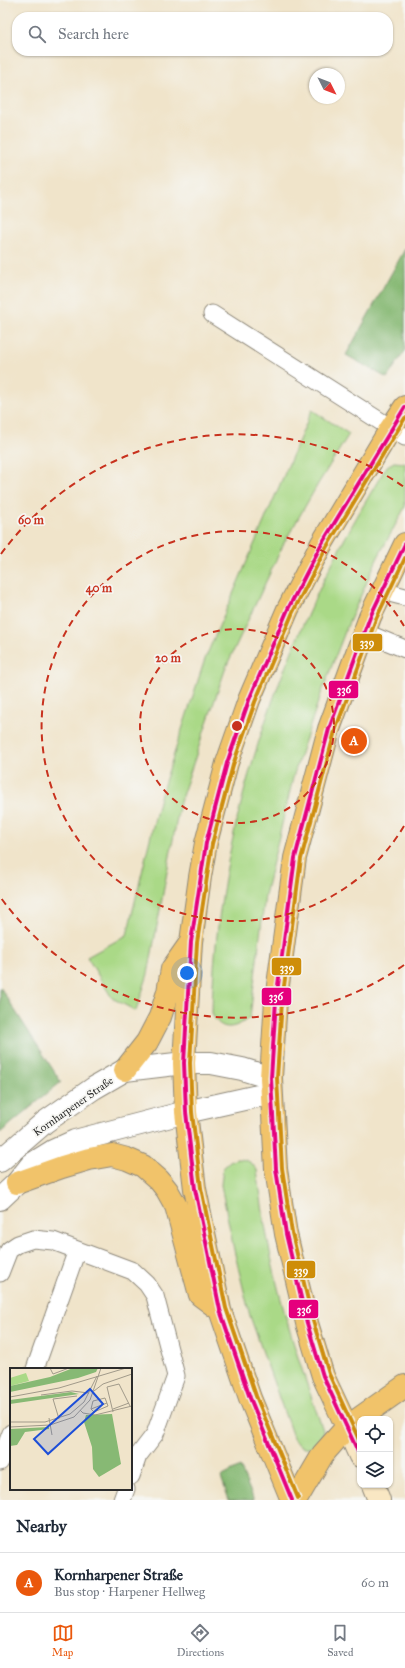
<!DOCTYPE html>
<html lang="en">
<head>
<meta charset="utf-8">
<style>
	body { margin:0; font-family:"IM FELL Great Primer",serif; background:#f6f6f7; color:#1f2937 }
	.controls { position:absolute; right:12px; bottom:12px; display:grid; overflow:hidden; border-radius:8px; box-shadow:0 1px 3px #0004 }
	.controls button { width:36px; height:36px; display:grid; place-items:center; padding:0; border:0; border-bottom:1px solid #e0e1e3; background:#fff; color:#1f2937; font:20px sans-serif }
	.compass { position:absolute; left:309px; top:68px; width:36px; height:36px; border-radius:50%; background:#fff; box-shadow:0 1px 3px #0004; rotate:132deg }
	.you { position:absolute; left:187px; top:973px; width:14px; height:14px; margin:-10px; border:3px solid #fff; border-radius:50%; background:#1a73e8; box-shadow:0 0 0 6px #1a73e833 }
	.badge { display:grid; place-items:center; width:26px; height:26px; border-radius:50%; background:#ea580c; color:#fff; font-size:13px; font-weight:700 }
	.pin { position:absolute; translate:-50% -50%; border:2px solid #fff; box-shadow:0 1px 4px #0006 }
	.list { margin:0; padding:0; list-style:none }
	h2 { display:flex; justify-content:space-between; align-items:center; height:52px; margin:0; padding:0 16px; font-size:17px }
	h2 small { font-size:13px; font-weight:400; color:#747a83 }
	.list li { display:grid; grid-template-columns:26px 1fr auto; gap:12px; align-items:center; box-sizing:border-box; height:60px; padding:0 16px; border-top:1px solid #e0e1e3 }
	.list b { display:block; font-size:15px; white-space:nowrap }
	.list p { margin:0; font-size:13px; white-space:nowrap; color:#747a83 }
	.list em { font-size:13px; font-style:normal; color:#747a83 }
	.icon { flex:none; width:22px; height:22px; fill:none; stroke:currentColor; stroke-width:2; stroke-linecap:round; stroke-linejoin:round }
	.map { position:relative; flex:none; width:405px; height:1500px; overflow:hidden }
	.search { position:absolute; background:#fff; box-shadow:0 1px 3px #0004; left:12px; right:12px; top:12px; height:44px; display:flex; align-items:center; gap:10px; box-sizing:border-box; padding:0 14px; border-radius:16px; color:#747a83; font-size:15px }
	.sheet { height:112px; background:#fff }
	nav { display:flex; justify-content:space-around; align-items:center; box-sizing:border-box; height:56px; border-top:1px solid #e0e1e3; background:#fff; font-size:11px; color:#747a83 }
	nav a { display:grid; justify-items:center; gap:2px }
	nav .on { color:#ea580c }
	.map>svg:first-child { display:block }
</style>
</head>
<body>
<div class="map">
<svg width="405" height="1500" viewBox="0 0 405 1500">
	<rect width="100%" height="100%" fill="#f6f6f2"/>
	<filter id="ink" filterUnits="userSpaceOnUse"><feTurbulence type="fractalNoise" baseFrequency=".025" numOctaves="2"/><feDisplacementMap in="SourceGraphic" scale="8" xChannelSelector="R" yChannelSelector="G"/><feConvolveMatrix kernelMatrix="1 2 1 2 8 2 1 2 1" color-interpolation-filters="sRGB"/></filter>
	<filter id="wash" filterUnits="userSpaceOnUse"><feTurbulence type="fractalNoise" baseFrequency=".012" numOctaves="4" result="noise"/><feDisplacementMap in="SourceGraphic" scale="16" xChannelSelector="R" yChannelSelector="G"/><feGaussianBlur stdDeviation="0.9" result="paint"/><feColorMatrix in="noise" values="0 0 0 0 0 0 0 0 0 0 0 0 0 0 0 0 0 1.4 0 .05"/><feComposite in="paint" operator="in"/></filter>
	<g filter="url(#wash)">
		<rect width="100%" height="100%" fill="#f0e4ca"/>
		<!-- green -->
		<path fill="#aad987" stroke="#6a8259" d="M 312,410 L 349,434 L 318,484 L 284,543 L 226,667 L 180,802 L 148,974 L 136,1011 L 112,998 L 87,957 L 127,935 L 160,797 L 205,659 Z
			M 394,462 L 405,463 L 405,507 L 377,559 L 346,629 L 318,702 L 294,774 L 265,895 L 250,1017 C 236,1029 220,1033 212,1013 C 215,848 267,687 343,542 C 355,519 369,496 382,474 L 387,466 Z
			M 236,1159 C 246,1159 251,1161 257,1170 C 261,1194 263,1218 268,1242 C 280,1307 301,1369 323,1430 C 323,1446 305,1454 294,1440 L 250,1316 L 234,1250 L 221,1185 L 223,1168 L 230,1162 Z"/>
		<!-- forest -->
		<path fill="#87b974" stroke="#597250" d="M 405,249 L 405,351 L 387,378 L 346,355 Z
			M 0,987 L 61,1082 L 0,1133 Z
			M 240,1467 L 254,1500 L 229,1500 L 221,1477 Z"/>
	</g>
	<g filter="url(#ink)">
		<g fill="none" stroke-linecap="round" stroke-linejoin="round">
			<!-- lane casing -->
			<g stroke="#8e887a" stroke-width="19">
				<path id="lane" d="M 212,314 L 405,437
					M 382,591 L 405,597
					M 364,632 L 405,649
					M 0,1273 L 9,1250 L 18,1244 L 33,1239 L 53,1241 L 133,1271 L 147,1284 L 155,1296 L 176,1376 L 155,1434 L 138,1456 L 131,1476
					M 35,1369 L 77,1250
					M 0,1462 L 11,1433
					M 122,1500 L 126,1489"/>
			</g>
			<!-- street casing -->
			<g stroke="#8e887a" stroke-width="24">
				<path id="street" d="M 0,1161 L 45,1122 L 94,1088 L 125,1070 L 184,1063 L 211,1063 L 242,1069 L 271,1078
					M 0,1199 L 17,1183 L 32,1164 L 53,1151 L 75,1141 L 186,1112 L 271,1093"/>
			</g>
			<!-- secondary casing -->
			<g stroke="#8e887a" stroke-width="24">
				<path id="secondary" d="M 347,1427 L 360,1456
					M 373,1485 L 379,1500"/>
			</g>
			<!-- primary casing -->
			<g stroke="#8e887a" stroke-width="24">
				<path id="primary" d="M 125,1070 L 147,1042 L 160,1017 L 168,992 L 172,969 L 191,942
					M 17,1183 L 62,1167 L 89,1159 L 112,1155 L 127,1159 L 143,1166 L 159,1180 L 167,1190 L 176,1206 L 200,1295 L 220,1310
					M 292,1500 L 250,1398 L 220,1310 L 195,1189 L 186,1112 L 184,1063 L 191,942 L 200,877 L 206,843 L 227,763 L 249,700 L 288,609 L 321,545 L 391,428 L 405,407
					M 296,1500 L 323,1454 L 347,1427 L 323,1376 L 307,1323 L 286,1234 L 276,1169 L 271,1078 L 276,1000 L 295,858 L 329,729 L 370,617 L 405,544"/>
			</g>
			<!-- highway casing -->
			<g stroke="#8e887a" stroke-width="24">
				<path id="highway" d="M 347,1427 L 405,1386"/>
			</g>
			<!-- lane -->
			<use href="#lane" stroke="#fff" stroke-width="17"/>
			<!-- street -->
			<use href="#street" stroke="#fff" stroke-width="22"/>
			<!-- secondary -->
			<use href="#secondary" stroke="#f9e7c3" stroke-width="22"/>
			<!-- primary -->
			<use href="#primary" stroke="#f1c36a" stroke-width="22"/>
			<!-- highway -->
			<use href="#highway" stroke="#f1c36a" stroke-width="22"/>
			<!-- bus-1 casing -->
			<g stroke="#f6f6f2" stroke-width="7">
				<path id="bus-1" d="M 360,1456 L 323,1376 L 307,1323 L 286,1234 L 276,1169 L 271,1078 L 276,1000 L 295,858 L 329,729 L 370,617 L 405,544
					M 292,1500 L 250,1398 L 220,1310 L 195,1189 L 186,1112 L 184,1063 L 191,942 L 206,843 L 227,763 L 249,700 L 288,609 L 321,545 L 405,407"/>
			</g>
			<!-- bus-2 casing -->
			<g stroke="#f6f6f2" stroke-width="7">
				<path id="bus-2" d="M 360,1442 L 329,1374 L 313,1321 L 292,1233 L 282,1168 L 277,1078 L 282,1001 L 301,859 L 335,731 L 376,619 L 405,558
					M 298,1498 L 256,1396 L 226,1308 L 201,1188 L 192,1112 L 190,1063 L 197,943 L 212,844 L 233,765 L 255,702 L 293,612 L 326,548 L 405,418"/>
			</g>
			<!-- bus-1 -->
			<use href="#bus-1" stroke="#e5007d" stroke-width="4"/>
			<!-- bus-2 -->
			<use href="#bus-2" stroke="#ce8d09" stroke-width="4"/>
		</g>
	</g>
	<!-- distance rings -->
	<g fill="none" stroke="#c8321e" stroke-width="2" stroke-dasharray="7 5">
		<circle cx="237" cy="726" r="97"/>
		<path d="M404 826A195 195 0 1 1 404 626"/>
		<path d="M404 965A292 292 0 0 1 1 898M1 554A292 292 0 0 1 404 487"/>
	</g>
	<g text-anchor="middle" stroke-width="3.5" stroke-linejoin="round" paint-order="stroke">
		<!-- street labels -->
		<g font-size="11" fill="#2b2b2b" stroke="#f6f6f2">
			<text transform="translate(73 1106) rotate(-35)" y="4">Kornharpener Straße</text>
		</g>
	</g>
	<!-- overview -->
	<g transform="translate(10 1368)">
		<rect width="122" height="122" fill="#f0e4ca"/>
		<path d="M 16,5 L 19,13 L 0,18 L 0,10 Z" fill="#aad987"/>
		<path d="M 63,0 L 88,0 L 86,4 L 68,10 L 0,24 L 0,18 L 40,9 ZM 61,24 L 69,26 L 0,36 L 0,32 ZM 102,46 L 111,96 L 89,109 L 83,101 L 82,79 L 74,54 L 76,47 ZM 39,59 L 39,61 L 15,64 L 7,77 L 0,78 L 0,61 Z" fill="#87b974"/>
		<path fill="none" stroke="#a19a8a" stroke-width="1" d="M 40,0 L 43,6 L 59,0M 84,23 L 93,16 L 122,6M 31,27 L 62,23 L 79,25M 0,29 L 49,20 L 116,0M 81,41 L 84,44 L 98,38 L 95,30M 81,41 L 83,33 L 95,30M 81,41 L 97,35M 103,41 L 119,35M 70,42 L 73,45 L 85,47 L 122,38M 103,44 L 97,19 L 109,16 L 120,38M 39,50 L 42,67M 49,51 L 43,31 L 67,28M 0,54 L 35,54 L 60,46 L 74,34 L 87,8M 0,59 L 40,57 L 64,49 L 80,32 L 91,0"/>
		<path fill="#1d4ed8" fill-opacity="0.15" stroke="#1d4ed8" stroke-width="2" d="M 80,21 L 93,36 L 38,86 L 24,71 Z"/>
		<rect width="122" height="122" fill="none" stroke="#2b2b2b" stroke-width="2"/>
	</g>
	<circle cx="237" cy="726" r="6" fill="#c8321e" stroke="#f6f6f2" stroke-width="2"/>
	<g font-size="12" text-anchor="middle" font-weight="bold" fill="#c8321e" stroke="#f6f6f2" stroke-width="3.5" stroke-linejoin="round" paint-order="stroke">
		<text x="31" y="524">60 m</text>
		<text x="99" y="592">40 m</text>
		<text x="168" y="662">20 m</text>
	</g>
	<g stroke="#f6f6f2" stroke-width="1.5">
		<rect x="352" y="633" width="31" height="19" rx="4" fill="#ce8d09"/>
		<rect x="328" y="680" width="31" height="19" rx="4" fill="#e5007d"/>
		<rect x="271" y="957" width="31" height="19" rx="4" fill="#ce8d09"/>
		<rect x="261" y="987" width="31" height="19" rx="4" fill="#e5007d"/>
		<rect x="286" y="1260" width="30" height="19" rx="4" fill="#ce8d09"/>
		<rect x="288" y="1299" width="31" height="20" rx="4" fill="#e5007d"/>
	</g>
	<g font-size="11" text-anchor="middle" font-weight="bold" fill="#fff">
		<text x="367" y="646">339</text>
		<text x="344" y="693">336</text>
		<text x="287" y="971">339</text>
		<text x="276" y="1000">336</text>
		<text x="301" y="1274">339</text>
		<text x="304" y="1313">336</text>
	</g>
</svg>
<div class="controls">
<button><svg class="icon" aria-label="locate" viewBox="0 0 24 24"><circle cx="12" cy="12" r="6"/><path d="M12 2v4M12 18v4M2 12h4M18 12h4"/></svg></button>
<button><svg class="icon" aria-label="layers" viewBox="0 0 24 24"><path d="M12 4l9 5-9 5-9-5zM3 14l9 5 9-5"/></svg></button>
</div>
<svg class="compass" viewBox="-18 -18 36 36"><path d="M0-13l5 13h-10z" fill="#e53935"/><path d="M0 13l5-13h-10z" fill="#747a83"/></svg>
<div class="you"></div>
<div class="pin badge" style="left:354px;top:741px">A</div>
<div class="search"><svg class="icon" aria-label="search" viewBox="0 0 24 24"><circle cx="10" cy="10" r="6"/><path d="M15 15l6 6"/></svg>Search here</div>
</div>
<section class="sheet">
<h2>Nearby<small></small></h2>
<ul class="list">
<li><span class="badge">A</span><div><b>Kornharpener Straße</b><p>Bus stop · Harpener Hellweg</p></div><em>60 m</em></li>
</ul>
</section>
<nav>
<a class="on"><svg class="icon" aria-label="map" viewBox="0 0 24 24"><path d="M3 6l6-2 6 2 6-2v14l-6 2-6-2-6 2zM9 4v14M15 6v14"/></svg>Map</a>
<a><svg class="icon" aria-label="directions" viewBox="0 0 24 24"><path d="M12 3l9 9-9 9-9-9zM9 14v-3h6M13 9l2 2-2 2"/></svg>Directions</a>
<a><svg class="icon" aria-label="saved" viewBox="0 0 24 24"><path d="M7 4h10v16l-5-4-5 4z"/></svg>Saved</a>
</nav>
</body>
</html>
